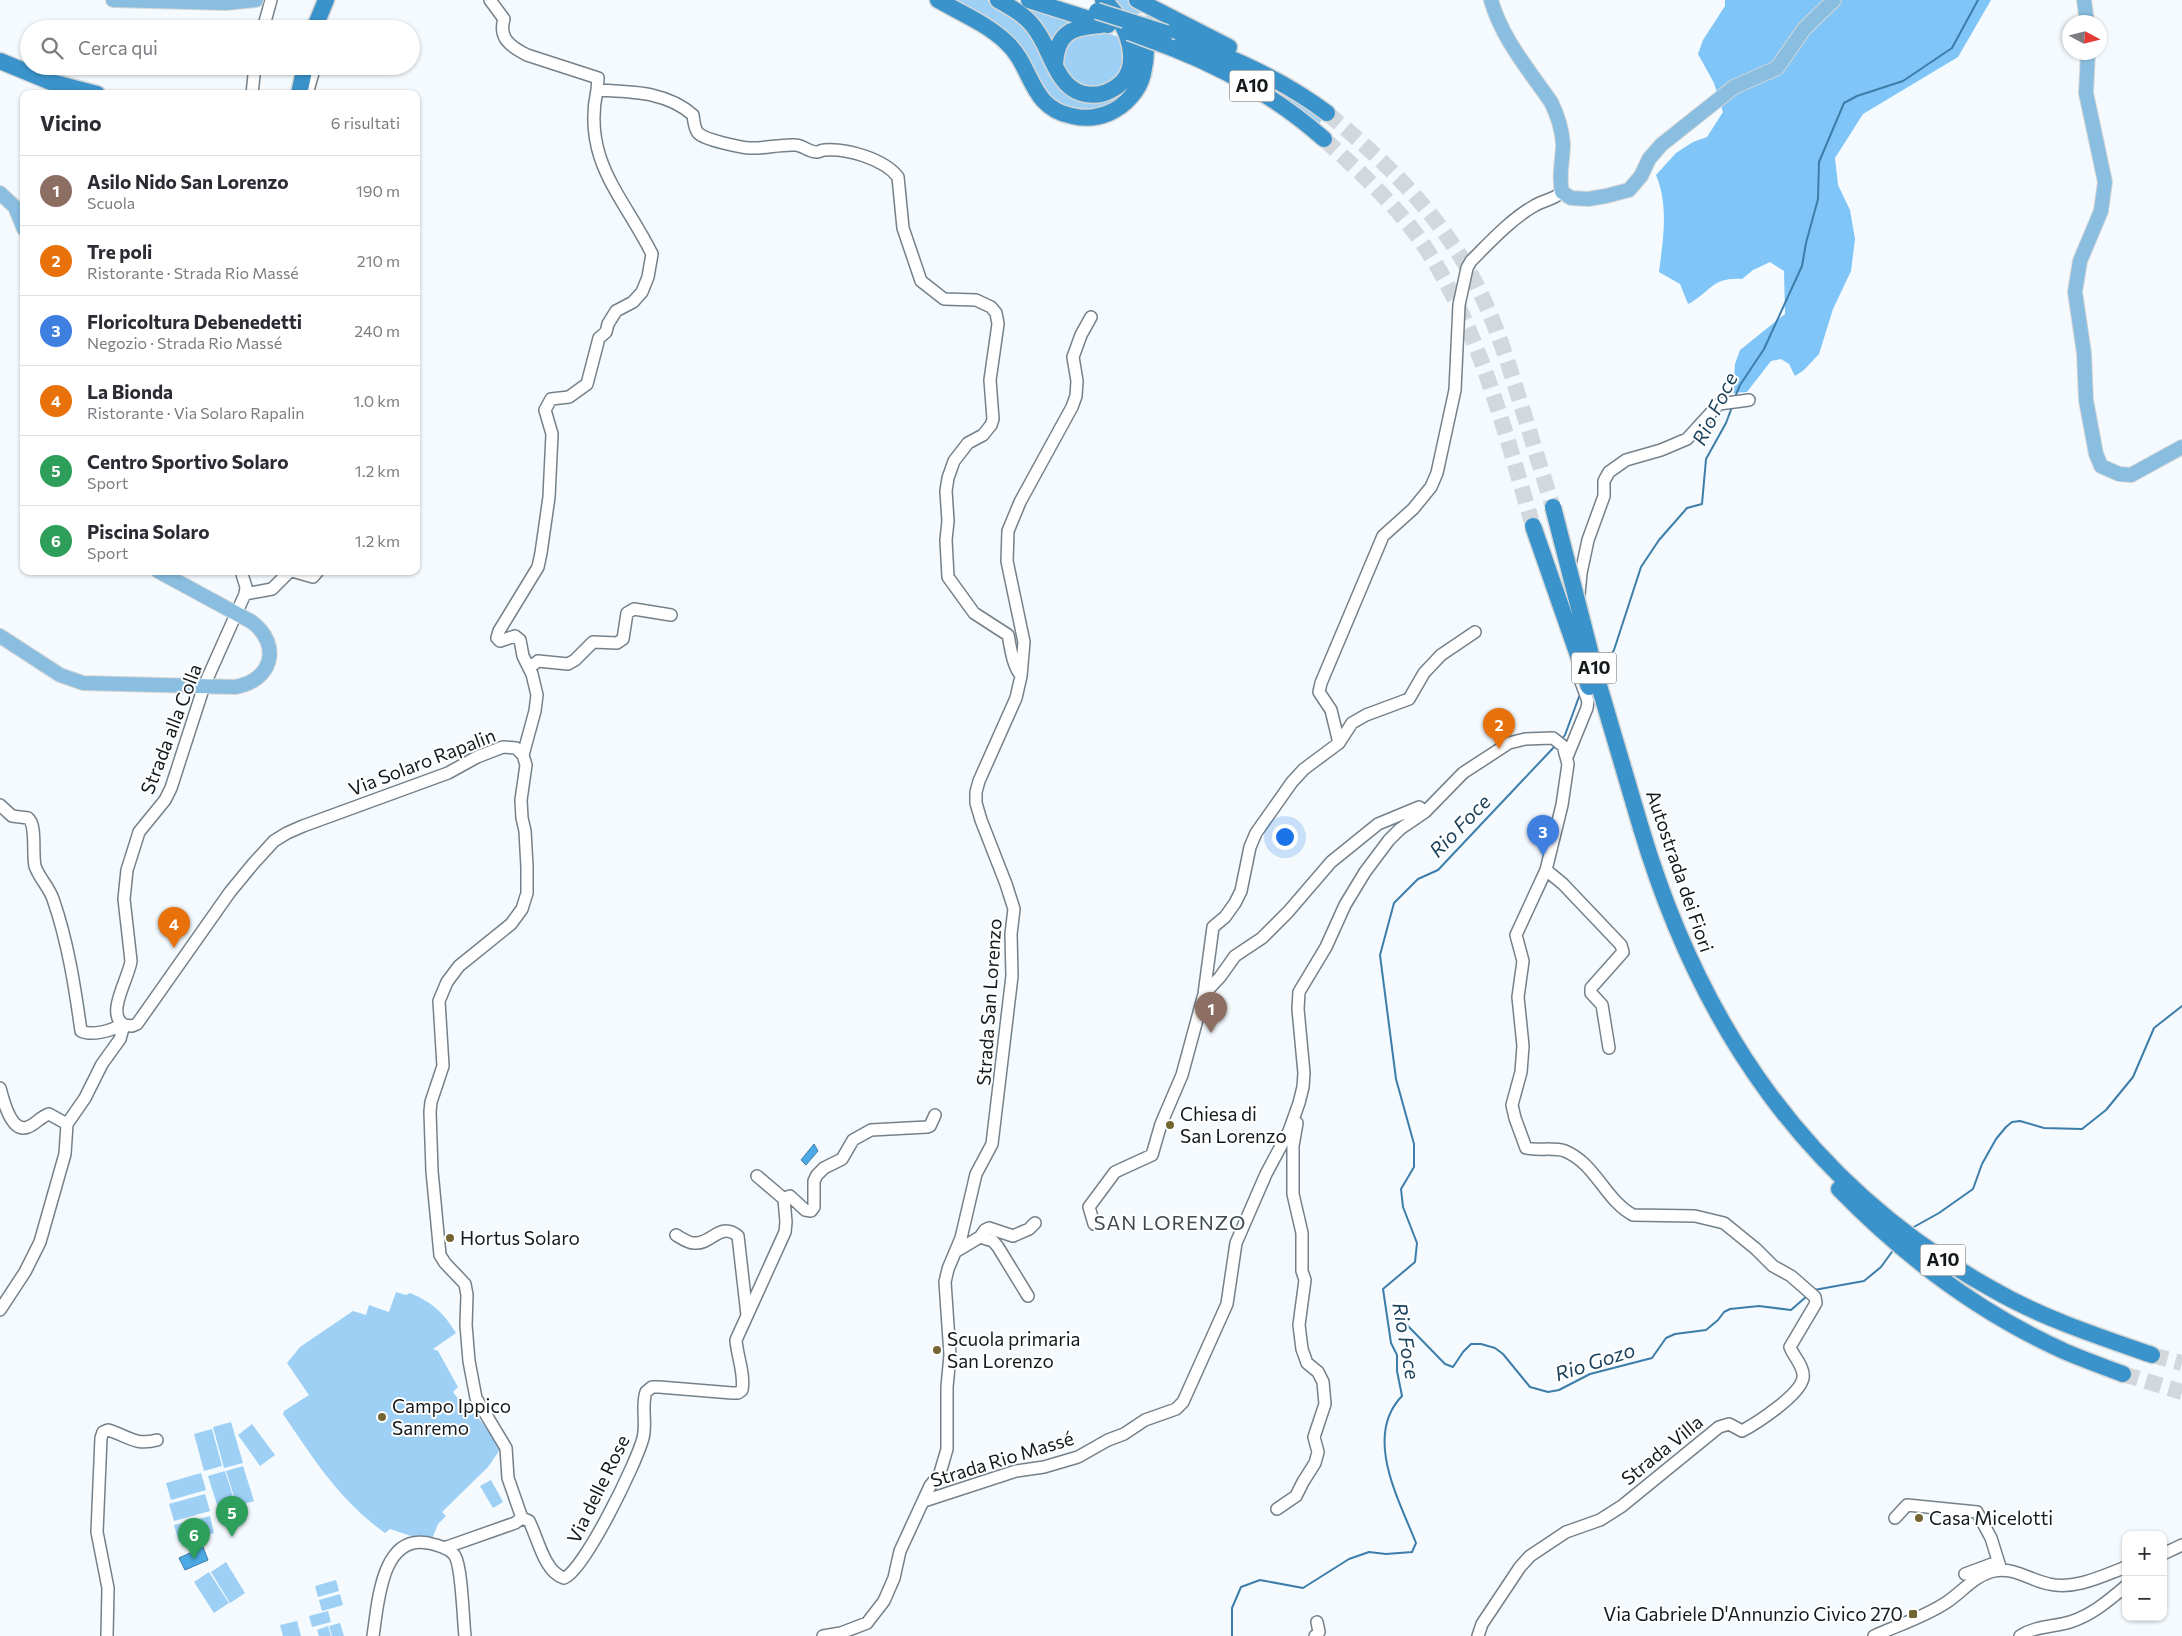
<!DOCTYPE html>
<html lang="it">
<head>
<meta charset="utf-8">
<style>
	body { margin:0; font-family:Commissioner,sans-serif; background:#f7f7f7; color:#2b2b33 }
	.controls { position:absolute; right:15px; bottom:15px; display:grid; overflow:hidden; border-radius:10px; box-shadow:0 1px 4px #0004 }
	.controls button { width:45px; height:45px; display:grid; place-items:center; padding:0; border:0; border-bottom:1px solid #e1e1e2; background:#fff; color:#2b2b33; font:25px sans-serif }
	.compass { position:absolute; left:2062px; top:15px; width:45px; height:45px; border-radius:50%; background:#fff; box-shadow:0 1px 4px #0004; rotate:97deg }
	.you { position:absolute; left:1284px; top:836px; width:18px; height:18px; margin:-12px; border:4px solid #fff; border-radius:50%; background:#1a73e8; box-shadow:0 0 0 8px #1a73e833 }
	.badge { display:grid; place-items:center; width:32px; height:32px; border-radius:50%; background:#746633; color:#fff; font-size:16px; font-weight:700 }
	.pin { position:absolute; translate:-50% -41px; filter:drop-shadow(0 1px 2px #0008) }
	.pin::after { content:''; position:absolute; top:26px; width:18px; height:15px; background:inherit; clip-path:polygon(0 0,100% 0,50% 100%) }
	.list { margin:0; padding:0; list-style:none }
	h2 { display:flex; justify-content:space-between; align-items:center; height:65px; margin:0; padding:0 20px; font-size:21px }
	h2 small { font-size:16px; font-weight:400; color:#7c7c81 }
	.list li { display:grid; grid-template-columns:32px 1fr auto; gap:15px; align-items:center; box-sizing:border-box; height:70px; padding:0 20px; border-top:1px solid #e1e1e2 }
	.list b { display:block; font-size:19px; white-space:nowrap }
	.list p { margin:0; font-size:16px; white-space:nowrap; color:#7c7c81 }
	.list em { font-size:16px; font-style:normal; color:#7c7c81 }
	.icon { flex:none; width:28px; height:28px; fill:none; stroke:currentColor; stroke-width:2; stroke-linecap:round; stroke-linejoin:round }
	.map { position:relative; flex:none; width:2182px; height:1636px; overflow:hidden }
	.search { position:absolute; background:#fff; box-shadow:0 1px 4px #0004; left:20px; top:20px; width:400px; height:55px; display:flex; align-items:center; gap:12px; box-sizing:border-box; padding:0 18px; border-radius:28px; color:#7c7c81; font-size:19px }
	.panel { position:absolute; background:#fff; box-shadow:0 1px 4px #0004; left:20px; top:90px; width:400px; height:485px; border-radius:10px }
	.map>svg:first-child { display:block }
</style>
</head>
<body>
<div class="map">
<svg width="2182" height="1636" viewBox="0 0 2182 1636">
	<rect width="100%" height="100%" fill="#f4fafe"/>
	<!-- green -->
	<path fill="#9ed0f6" d="M 945,0 L 987,0 L 1025,22 L 1057,80 L 1109,97 L 1135,43 L 1142,45 L 1132,91 L 1095,115 L 1051,104 L 1030,71 Z
		M 1013,0 L 1083,21 L 1054,46 Z
		M 1111,0 L 1129,0 L 1193,32 L 1148,21 L 1145,12 L 1136,14 L 1137,17 L 1123,13 Z
		M 1105,32 L 1124,39 L 1123,71 C 1111,82 1093,96 1076,84 C 1070,79 1065,69 1061,64 L 1064,45 L 1073,35 Z
		M 1276,90 L 1295,96 L 1325,115 L 1318,125 L 1290,105 Z
		M 396,1292 L 406,1295 L 410,1293 C 432,1302 444,1313 456,1333 L 433,1349 L 438,1351 L 458,1387 L 453,1392 L 464,1407 L 469,1405 L 501,1448 L 488,1467 L 442,1512 L 446,1516 L 438,1524 L 432,1539 L 414,1537 L 390,1529 L 385,1533 C 340,1501 313,1458 283,1414 L 284,1411 L 309,1395 L 287,1363 L 300,1347 L 353,1311 L 366,1315 L 369,1305 L 389,1312 Z
		M 231,1422 L 243,1463 L 224,1468 L 213,1427 Z
		M 252,1424 L 275,1455 L 260,1466 L 238,1435 Z
		M 212,1429 L 222,1466 L 204,1471 L 194,1434 Z
		M 243,1466 L 254,1501 L 237,1506 L 226,1471 Z
		M 225,1471 L 236,1506 L 219,1511 L 208,1476 Z
		M 201,1473 L 206,1490 L 171,1500 L 166,1483 Z
		M 491,1480 L 503,1502 L 493,1508 L 480,1486 Z
		M 205,1494 L 210,1511 L 174,1521 L 169,1504 Z
		M 210,1516 L 214,1533 L 179,1542 L 174,1525 Z
		M 226,1562 L 245,1593 L 230,1603 L 211,1572 Z
		M 209,1572 L 229,1603 L 214,1613 L 194,1582 Z
		M 336,1580 L 339,1591 L 318,1597 L 315,1586 Z
		M 340,1594 L 343,1605 L 322,1611 L 319,1600 Z
		M 328,1611 L 331,1622 L 312,1627 L 309,1616 Z
		M 297,1621 L 301,1636 L 283,1636 L 280,1625 Z
		M 340,1623 L 344,1636 L 332,1636 L 329,1626 Z
		M 328,1626 L 331,1636 L 319,1636 L 317,1630 Z"/>
	<!-- forest -->
	<path fill="#80c5f7" d="M 1725,0 L 1991,0 L 1958,57 L 1863,114 L 1835,158 L 1838,185 L 1850,210 L 1855,239 L 1851,271 L 1833,309 L 1819,354 L 1804,370 L 1795,376 L 1789,364 L 1781,359 L 1771,361 L 1747,392 L 1733,393 L 1735,364 L 1740,350 L 1785,314 L 1784,271 L 1770,262 L 1753,270 L 1742,279 C 1712,276 1710,293 1688,304 L 1680,284 L 1659,272 C 1663,240 1669,206 1656,175 L 1676,153 L 1693,142 L 1707,137 L 1723,112 L 1714,83 L 1698,54 L 1703,40 L 1725,6 Z"/>
	<!-- water -->
	<path fill="#4da9e5" stroke="#3c7ea9" d="M 814,1144 L 818,1151 L 806,1165 L 801,1160 Z
		M 203,1547 L 208,1560 L 185,1570 L 179,1558 Z"/>
	<g fill="none" stroke-linecap="round" stroke-linejoin="round">
		<!-- stream -->
		<path stroke="#3c7ea9" stroke-width="2" d="M 1735,397 L 1740,385 L 1764,349 L 1802,266 L 1806,243 L 1818,199 L 1819,162 L 1844,103 L 1857,96 L 1903,81 L 1952,48 L 1978,0
			M 1602,667 L 1614,650 L 1641,567 L 1659,540 L 1687,508 L 1702,504 L 1706,459 L 1726,423 L 1732,407
			M 1561,740 L 1565,735 L 1580,694
			M 1912,1228 L 1939,1213 L 1973,1189 L 1982,1164 L 1996,1139 L 2006,1127 L 2012,1122 L 2020,1121 L 2044,1128 L 2082,1129 L 2106,1110 L 2133,1077 L 2154,1028 L 2182,1006
			M 1814,1290 L 1864,1281 L 1881,1267 L 1894,1249
			M 1407,1325 L 1445,1364 L 1453,1367 L 1463,1352 L 1471,1344 L 1481,1344 L 1495,1348 L 1503,1354 L 1530,1387 L 1548,1392 L 1559,1390 L 1590,1374 L 1652,1358 L 1666,1338 L 1675,1334 L 1706,1330 L 1718,1320 L 1724,1312 L 1730,1309 L 1759,1306 L 1791,1310 L 1807,1296
			M 1232,1636 L 1232,1608 L 1241,1587 L 1260,1580 L 1303,1588 L 1349,1559 L 1369,1552 L 1386,1554 L 1412,1552 L 1416,1543 C 1399,1500 1363,1436 1402,1396 L 1397,1371 L 1397,1355 L 1391,1343 L 1383,1289 L 1415,1262 L 1417,1243 L 1403,1207 L 1401,1189 L 1414,1167 L 1414,1144 L 1396,1079 L 1380,955 L 1394,903 L 1418,879 L 1438,870 L 1556,745"/>
		<!-- highway-tunnel -->
		<path stroke="#d2d8dc" stroke-width="16" stroke-dasharray="16 8" stroke-linecap="butt" d="M 1327,113 C 1379,156 1427,202 1462,259 C 1488,301 1504,349 1518,395 C 1530,433 1541,470 1553,507
			M 1324,139 C 1358,170 1394,203 1421,241 C 1479,326 1504,429 1533,526
			M 2152,1355 L 2182,1363
			M 2123,1374 L 2182,1392"/>
		<!-- minor casing -->
		<g stroke="#75818a" stroke-width="14">
			<path id="minor" d="M 490,0 L 504,19 C 498,38 511,47 527,55 L 598,78 L 597,90 C 631,92 666,91 693,115 C 694,121 694,128 698,133 C 705,140 739,147 749,148 C 764,149 780,144 795,145 C 803,145 808,152 817,152 C 818,152 823,150 824,150 C 847,148 884,159 898,177 L 903,228 L 921,281 L 944,299 L 976,300 L 991,307 L 996,313 L 998,324 L 990,380 L 993,419 L 991,425 L 983,435 L 968,443 L 954,461 L 948,478 L 946,491 L 948,521 L 946,540 L 948,577 L 974,613 L 1008,635 C 1011,649 1012,664 1021,676
				M 263,29 L 271,0
				M 252,94 L 255,66
				M 307,94 L 315,66
				M 292,571 L 313,577 L 318,571
				M 245,594 L 272,589 L 290,571
				M 1579,594 L 1581,573 L 1588,540 L 1604,496 L 1604,481 L 1609,472 L 1626,460 L 1661,450 L 1687,439 L 1719,404 L 1749,400
				M 529,668 L 538,661 L 568,664 L 575,660 L 593,642 L 617,643 L 623,639 L 627,613 L 634,609 L 671,615
				M 1339,743 L 1331,710 L 1319,692 L 1321,683 L 1383,536 L 1413,509 L 1431,487 L 1437,473 L 1455,390 L 1459,305 L 1467,268 L 1471,261 C 1490,242 1511,219 1534,206 C 1544,200 1553,200 1562,192
				M 523,755 L 535,711 L 537,695 L 532,674 L 523,656 L 520,640 L 515,636 L 500,641 L 497,638 L 499,631 L 538,567 L 541,553 L 549,497 L 552,434 L 545,410 L 551,399 L 569,397 L 587,384 L 599,338 L 606,332 L 608,324 L 616,311 L 633,302 L 642,292 L 648,277 L 652,254 C 623,196 582,160 597,90
				M 1567,757 L 1587,708 L 1588,701 L 1580,679
				M 0,805 L 12,816 L 28,818 C 37,825 32,853 35,866 C 39,878 49,887 53,899 C 68,942 75,988 81,1031 C 91,1036 113,1031 121,1024
				M 1546,870 L 1563,884 L 1621,945 L 1623,952 L 1591,988 L 1591,993 L 1602,1005 L 1609,1048
				M 1204,994 L 1213,927 L 1225,917 L 1235,903 L 1241,891 L 1250,847 L 1256,833 L 1292,782 L 1304,769 L 1339,743 L 1352,723 L 1366,715 L 1409,699 L 1424,673 L 1441,655 L 1475,632
				M 124,1025 L 132,1026 L 137,1024 L 230,892 L 253,864 L 274,841 L 287,833 L 303,826 L 448,773 L 477,757 L 503,747 L 516,748 L 523,755 L 526,765 L 521,800 L 522,818 L 525,831 L 527,867 L 527,893 L 522,909 L 511,924 L 459,966 L 447,982 L 439,1001 L 443,1066 L 431,1102 L 430,1112 L 432,1171 L 440,1255 L 445,1263 L 465,1284 L 467,1295 L 466,1325 L 469,1361 L 476,1398 L 506,1448 L 508,1478 L 522,1518 L 515,1523 L 444,1548
				M 124,1025 C 105,1014 129,978 131,961 L 124,899 L 127,870 L 134,848 L 139,832 L 165,800 L 171,788 L 204,686 L 245,594 L 246,587 L 241,571
				M 0,1088 C 3,1099 11,1134 28,1127 C 36,1124 40,1117 49,1114 L 67,1124
				M 757,1176 L 784,1199
				M 1094,1224 L 1089,1207 L 1115,1172 L 1152,1155 L 1161,1124 L 1182,1075 L 1204,994 L 1220,977 L 1235,956 L 1262,938 L 1288,912 L 1331,862 L 1378,824 L 1419,807 L 1425,812
				M 676,1235 C 681,1238 688,1243 694,1243 C 712,1245 719,1221 738,1236 L 747,1315
				M 980,1237 L 993,1241 L 998,1247 L 1028,1296
				M 955,1252 L 980,1237 L 985,1230 L 989,1228 L 1013,1236 L 1029,1229 L 1035,1223
				M 0,1310 L 25,1272 L 40,1242 L 65,1154 L 67,1124 L 85,1098 L 102,1064 L 120,1039 L 124,1025
				M 924,1501 L 1016,1471 L 1044,1467 L 1078,1457 L 1108,1440 L 1124,1434 L 1145,1420 L 1176,1409 L 1183,1402 L 1227,1304 L 1236,1243 L 1266,1174 L 1289,1131 L 1299,1103 L 1303,1087 L 1304,1073 L 1298,1009 L 1299,992 L 1326,947 L 1345,905 L 1365,872 L 1389,840 L 1400,829 L 1425,812 L 1463,773 L 1509,743 L 1525,739 L 1553,738 L 1563,746 L 1568,764 L 1562,805 L 1546,870 L 1516,935 L 1523,961 L 1518,997 L 1523,1046 L 1521,1072 L 1512,1105 L 1515,1118 L 1526,1148 C 1539,1151 1553,1147 1565,1151 C 1596,1164 1605,1200 1633,1215 L 1695,1216 L 1724,1223 L 1756,1249 L 1773,1266 L 1791,1276 L 1815,1297 L 1816,1303 L 1790,1347 C 1793,1356 1805,1367 1803,1378 C 1800,1395 1757,1423 1742,1431 L 1729,1424 L 1719,1427 L 1622,1506 L 1600,1520 L 1566,1532 L 1530,1556 L 1520,1567 L 1482,1624 L 1478,1636
				M 1277,1509 L 1296,1496 L 1303,1482 L 1315,1463 L 1318,1452 L 1314,1437 L 1325,1404 L 1323,1382 L 1318,1372 L 1307,1363 L 1302,1349 L 1299,1325 L 1305,1280 L 1302,1271 L 1302,1233 L 1293,1194 L 1293,1146 L 1297,1123
				M 522,1518 L 529,1521 C 538,1538 544,1572 564,1578 C 584,1571 637,1462 643,1438 C 647,1423 641,1406 646,1392 L 652,1387 L 659,1387 L 732,1393 L 738,1393 L 742,1390 C 745,1374 737,1356 736,1340 L 785,1232 L 786,1222 L 784,1199 L 790,1196 L 805,1210 L 811,1211 L 814,1207 L 814,1181 L 817,1175 L 824,1168 L 842,1159 L 853,1140 L 871,1130 L 927,1127 L 930,1126 L 935,1115
				M 1895,1518 L 1907,1505 L 1977,1512 L 1991,1538 L 2001,1570
				M 2163,1554 L 2182,1545
				M 1965,1574 L 1992,1564
				M 107,1636 L 108,1588 L 97,1532 L 101,1438 L 103,1432 L 108,1430 C 128,1436 135,1446 157,1440
				M 373,1636 C 378,1604 381,1534 428,1543 C 437,1545 450,1548 455,1556 C 462,1568 463,1619 465,1636
				M 823,1636 L 841,1633 L 867,1623 L 884,1601 L 894,1578 L 900,1551 L 930,1486 L 940,1473 L 947,1449 L 947,1387 L 950,1355 L 945,1282 L 948,1269 L 961,1238 L 976,1174 L 992,1144 L 1012,976 L 1011,934 L 1014,909 L 1006,884 L 981,820 L 976,803 L 976,792 L 979,781 L 1016,698 L 1021,676 L 1024,642 L 1007,561 L 1008,531 L 1020,502 L 1072,407 L 1076,396 L 1077,381 L 1073,357 L 1081,335 L 1091,317
				M 1315,1636 L 1319,1632 L 1317,1622
				M 1874,1636 C 1898,1625 1925,1617 1947,1602 C 1962,1592 1975,1575 1994,1571 C 2015,1567 2029,1580 2049,1584 C 2075,1590 2102,1576 2126,1567
				M 2020,1636 C 2035,1626 2053,1627 2070,1622 C 2092,1615 2108,1601 2126,1586"/>
		</g>
		<!-- major casing -->
		<g stroke="#d5d6d6" stroke-width="16">
			<path id="major" d="M 113,0 L 226,3 L 256,0
				M 1491,0 C 1502,39 1529,70 1551,102 C 1558,116 1562,129 1563,144 C 1563,161 1558,175 1562,192 L 1571,198 L 1588,199 L 1606,196 L 1629,190 L 1641,176 L 1649,159 L 1661,145 L 1734,87 L 1777,68 L 1804,29 L 1834,0
				M 2084,0 L 2087,22
				M 2088,52 L 2086,93 L 2105,182 L 2101,211 L 2080,261 L 2075,292 L 2084,353 L 2086,400 L 2096,454 L 2101,466 L 2119,474 L 2131,475 L 2182,447
				M 0,193 L 15,207 L 24,229
				M 0,636 L 60,675 L 83,683 L 235,687 C 272,681 282,645 252,622 L 158,571"/>
		</g>
		<!-- highway casing -->
		<g stroke="#d5d6d6" stroke-width="19">
			<path id="highway" d="M 938,0 C 961,13 987,24 1006,42 C 1033,66 1029,108 1072,116 C 1084,119 1097,118 1109,113 C 1125,106 1139,91 1143,74 C 1146,61 1149,36 1141,25
				M 998,0 C 1012,8 1027,16 1036,30 C 1051,50 1056,85 1081,93 C 1091,96 1102,95 1111,90 C 1148,72 1127,20 1103,0
				M 1029,0 L 1108,25
				M 1137,0 L 1229,47
				M 314,29 L 326,0
				M 1166,33 C 1223,54 1278,76 1327,113
				M 1172,48 C 1228,70 1279,99 1324,139
				M 0,61 L 51,82 L 97,94
				M 1055,64 C 1057,32 1072,27 1101,25
				M 299,94 L 305,66
				M 1641,828 C 1700,1026 1808,1187 1992,1289 C 2042,1318 2097,1336 2152,1355
				M 1839,1189 C 1905,1257 1979,1313 2066,1352 C 2085,1360 2104,1367 2123,1374"/>
		</g>
		<!-- minor -->
		<use href="#minor" stroke="#fff" stroke-width="11"/>
		<!-- major -->
		<use href="#major" stroke="#89bee0" stroke-width="14"/>
		<!-- highway -->
		<use href="#highway" stroke="#3a93cb" stroke-width="16"/>
		<!-- highway-bridge casing -->
		<g stroke="#d5d6d6" stroke-width="19" stroke-linecap="butt">
			<path id="highway-bridge" d="M 1097,11 L 1166,33
				M 1129,32 L 1172,48
				M 1553,507 L 1598,682 L 1641,828
				M 1533,526 L 1589,687"/>
		</g>
		<!-- highway-bridge -->
		<use href="#highway-bridge" stroke="#3a93cb" stroke-width="16"/>
	</g>
	<!-- markers -->
	<g fill="#746633" stroke="#fff" stroke-width="2">
		<circle cx="1170" cy="1125" r="5"/>
		<circle cx="450" cy="1238" r="5"/>
		<circle cx="937" cy="1350" r="5"/>
		<circle cx="382" cy="1417" r="5"/>
		<circle cx="1919" cy="1518" r="5"/>
		<rect x="1908" y="1609" width="10" height="10" rx="2.5"/>
	</g>
	<g text-anchor="middle" stroke-width="4" stroke-linejoin="round" paint-order="stroke">
		<!-- shield labels -->
		<g fill="#fff" stroke="#5a5e60" stroke-width="1">
			<rect x="1229.5" y="70.5" width="45" height="31" rx="4"/>
			<rect x="1571.5" y="652.5" width="45" height="31" rx="4"/>
			<rect x="1920.5" y="1244.5" width="45" height="31" rx="4"/>
		</g>
		<g font-size="18" font-weight="bold" fill="#14191c">
			<text x="1252" y="92">A10</text>
			<text x="1594" y="674">A10</text>
			<text x="1943" y="1266">A10</text>
		</g>
		<!-- street labels -->
		<g font-size="19" fill="#14191c" stroke="#fff">
			<text transform="translate(171 729) rotate(-69)" y="7">Strada alla Colla</text>
			<text transform="translate(422 762) rotate(-21)" y="7">Via Solaro Rapalin</text>
			<text transform="translate(1680 871) rotate(71)" y="7">Autostrada dei Fiori</text>
			<text transform="translate(989 1002) rotate(-86)" y="7">Strada San Lorenzo</text>
			<text transform="translate(1662 1450) rotate(-39)" y="7">Strada Villa</text>
			<text transform="translate(1002 1459) rotate(-17)" y="7">Strada Rio Massé</text>
			<text transform="translate(598 1489) rotate(-64)" y="7">Via delle Rose</text>
		</g>
		<!-- poi labels -->
		<g font-size="19" fill="#14191c" stroke="#fff" text-anchor="start">
			<text x="1180" y="1121">Chiesa di<tspan x="1180" dy="22">San Lorenzo</tspan></text>
			<text x="460" y="1245">Hortus Solaro</text>
			<text x="947" y="1346">Scuola primaria<tspan x="947" dy="22">San Lorenzo</tspan></text>
			<text x="392" y="1413">Campo Ippico<tspan x="392" dy="22">Sanremo</tspan></text>
			<text x="1929" y="1525">Casa Micelotti</text>
			<text x="1903" y="1621" text-anchor="end">Via Gabriele D'Annunzio Civico 270</text>
		</g>
		<!-- water labels -->
		<g font-size="20" font-style="italic" fill="#1c425c" stroke="#fff">
			<text transform="translate(1715 409) rotate(-64)" y="7">Rio Foce</text>
			<text transform="translate(1460 826) rotate(-46)" y="7">Rio Foce</text>
			<text transform="translate(1406 1341) rotate(80)" y="7">Rio Foce</text>
			<text transform="translate(1595 1362) rotate(-18)" y="7">Rio Gozo</text>
		</g>
		<!-- neighbourhood labels -->
		<g font-size="20" letter-spacing="1" fill="#3f4a52" stroke="#fff">
			<text x="1170" y="1230">SAN LORENZO</text>
		</g>
	</g>
</svg>
<div class="controls">
<button>+</button>
<button>−</button>
</div>
<svg class="compass" viewBox="-18 -18 36 36"><path d="M0-13l5 13h-10z" fill="#e53935"/><path d="M0 13l5-13h-10z" fill="#7c7c81"/></svg>
<div class="you"></div>
<div class="pin badge" style="left:1211px;top:1033px;background:#8d6e63">1</div>
<div class="pin badge" style="left:1499px;top:749px;background:#e8710a">2</div>
<div class="pin badge" style="left:1543px;top:856px;background:#3f7fe0">3</div>
<div class="pin badge" style="left:174px;top:948px;background:#e8710a">4</div>
<div class="pin badge" style="left:232px;top:1537px;background:#2e9e5b">5</div>
<div class="pin badge" style="left:194px;top:1559px;background:#2e9e5b">6</div>
<div class="search"><svg class="icon" aria-label="search" viewBox="0 0 24 24"><circle cx="10" cy="10" r="6"/><path d="M15 15l6 6"/></svg>Cerca qui</div>
<section class="panel">
<h2>Vicino<small>6 risultati</small></h2>
<ul class="list">
<li><span class="badge" style="background:#8d6e63">1</span><div><b>Asilo Nido San Lorenzo</b><p>Scuola</p></div><em>190 m</em></li>
<li><span class="badge" style="background:#e8710a">2</span><div><b>Tre poli</b><p>Ristorante · Strada Rio Massé</p></div><em>210 m</em></li>
<li><span class="badge" style="background:#3f7fe0">3</span><div><b>Floricoltura Debenedetti</b><p>Negozio · Strada Rio Massé</p></div><em>240 m</em></li>
<li><span class="badge" style="background:#e8710a">4</span><div><b>La Bionda</b><p>Ristorante · Via Solaro Rapalin</p></div><em>1.0 km</em></li>
<li><span class="badge" style="background:#2e9e5b">5</span><div><b>Centro Sportivo Solaro</b><p>Sport</p></div><em>1.2 km</em></li>
<li><span class="badge" style="background:#2e9e5b">6</span><div><b>Piscina Solaro</b><p>Sport</p></div><em>1.2 km</em></li>
</ul>
</section>
</div>
</body>
</html>
